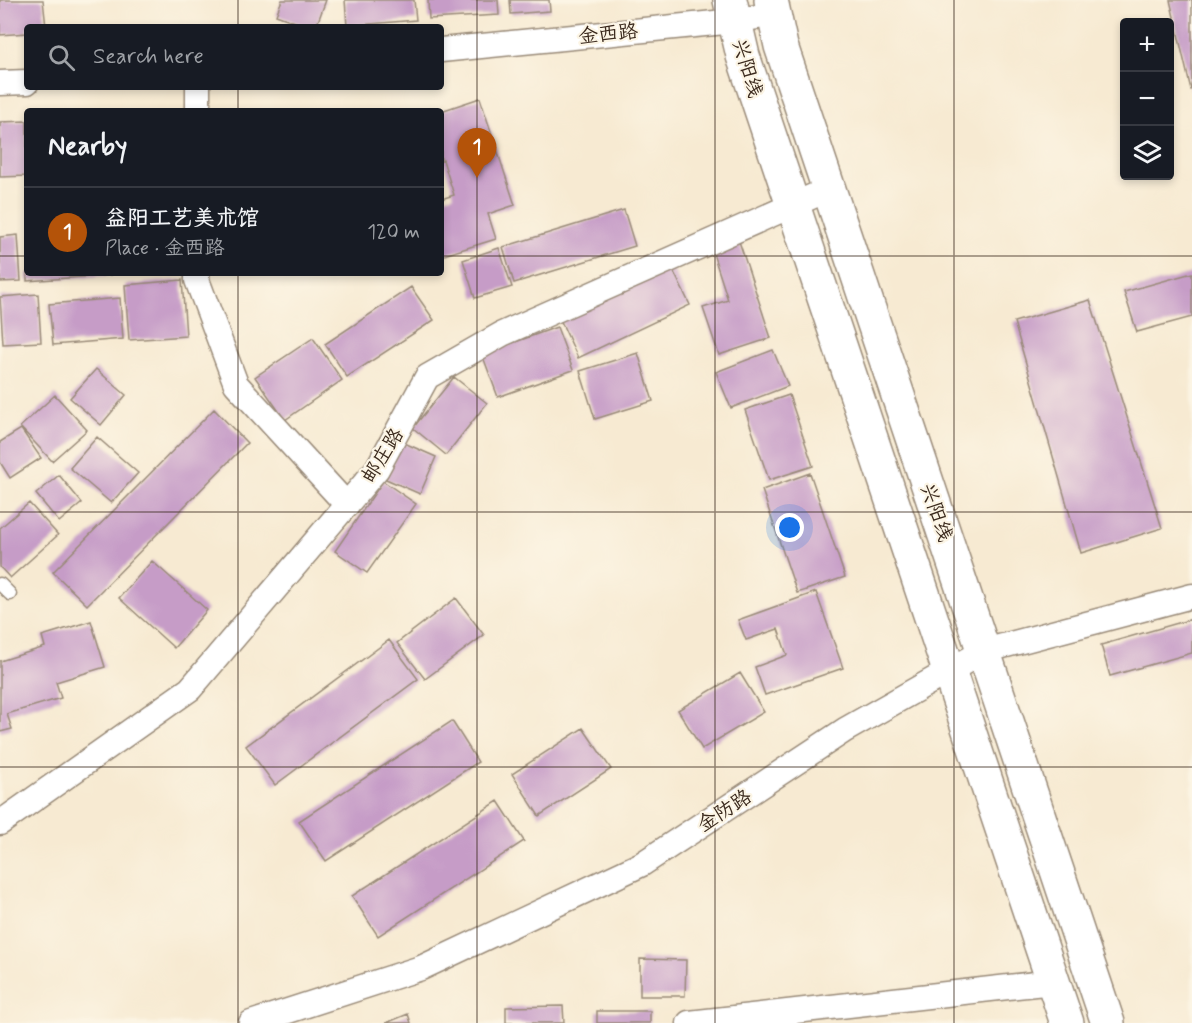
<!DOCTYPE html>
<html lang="en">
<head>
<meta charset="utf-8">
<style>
	body { margin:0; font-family:Mynerve,"LXGW WenKai TC",sans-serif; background:#242831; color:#f1f3f6 }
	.controls { position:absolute; right:18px; top:18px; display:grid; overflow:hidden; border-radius:6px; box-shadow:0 3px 9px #0003 }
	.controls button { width:54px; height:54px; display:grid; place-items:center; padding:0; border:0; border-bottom:2px solid #363941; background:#171b24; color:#f1f3f6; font:30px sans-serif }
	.you { position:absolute; left:790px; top:528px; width:21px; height:21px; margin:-15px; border:4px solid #fff; border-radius:50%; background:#1a73e8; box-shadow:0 0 0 9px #1a73e833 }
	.badge { display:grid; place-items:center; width:39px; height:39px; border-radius:50%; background:#b45309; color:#fff; font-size:20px; font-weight:700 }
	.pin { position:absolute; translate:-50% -50px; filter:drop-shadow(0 2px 3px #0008) }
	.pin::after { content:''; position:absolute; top:32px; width:21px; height:18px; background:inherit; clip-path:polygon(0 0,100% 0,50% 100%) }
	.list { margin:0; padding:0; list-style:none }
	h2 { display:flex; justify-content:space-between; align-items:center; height:78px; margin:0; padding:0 24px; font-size:26px }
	h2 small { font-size:20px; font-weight:400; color:#9ea1a6 }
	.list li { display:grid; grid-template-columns:39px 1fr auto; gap:18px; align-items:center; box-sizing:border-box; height:90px; padding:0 24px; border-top:2px solid #363941 }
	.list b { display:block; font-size:22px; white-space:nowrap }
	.list p { margin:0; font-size:20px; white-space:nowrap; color:#9ea1a6 }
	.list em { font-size:20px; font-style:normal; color:#9ea1a6 }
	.icon { flex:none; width:33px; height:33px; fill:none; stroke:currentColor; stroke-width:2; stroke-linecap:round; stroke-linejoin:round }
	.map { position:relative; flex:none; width:1192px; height:1023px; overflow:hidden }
	.search { position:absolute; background:#171b24; box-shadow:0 3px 9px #0003; left:24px; top:24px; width:420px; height:66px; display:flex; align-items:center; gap:15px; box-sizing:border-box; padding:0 21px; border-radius:6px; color:#9ea1a6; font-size:22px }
	.panel { position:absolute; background:#171b24; box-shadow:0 3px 9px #0003; left:24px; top:108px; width:420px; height:168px; border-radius:6px }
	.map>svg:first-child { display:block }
</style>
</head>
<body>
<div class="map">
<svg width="1192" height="1023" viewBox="0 0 1192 1023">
	<rect width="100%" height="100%" fill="#fcf5e5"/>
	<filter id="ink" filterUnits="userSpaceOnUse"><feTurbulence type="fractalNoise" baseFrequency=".0167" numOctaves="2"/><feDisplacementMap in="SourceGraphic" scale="12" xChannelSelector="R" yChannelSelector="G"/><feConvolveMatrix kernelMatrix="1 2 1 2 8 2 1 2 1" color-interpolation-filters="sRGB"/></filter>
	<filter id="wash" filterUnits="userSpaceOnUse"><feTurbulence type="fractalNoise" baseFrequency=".008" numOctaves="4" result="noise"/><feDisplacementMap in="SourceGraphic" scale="24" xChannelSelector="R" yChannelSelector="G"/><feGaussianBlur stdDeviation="1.35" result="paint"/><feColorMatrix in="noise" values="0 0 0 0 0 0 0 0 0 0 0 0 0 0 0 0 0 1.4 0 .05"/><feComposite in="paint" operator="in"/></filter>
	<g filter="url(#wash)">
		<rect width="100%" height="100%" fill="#f7ead2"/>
		<g id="blocks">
			<!-- building -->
			<path fill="#c69cc7" d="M 0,0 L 43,0 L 46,27 L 27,27 L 27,33 L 0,35 Z
				M 282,0 L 326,0 L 316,27 L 309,27 L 276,15 Z
				M 345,0 L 414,0 L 416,20 L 347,26 Z
				M 428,0 L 498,0 L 499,15 L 429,19 Z
				M 510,0 L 549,0 L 550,11 L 511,14 Z
				M 1170,0 L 1192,0 L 1192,90 L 1191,90 Z
				M 480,98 L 515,205 L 488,214 L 496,239 L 441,256 L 441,199 L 454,195 L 443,160 L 441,161 L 441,111 Z
				M 27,121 L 27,176 L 0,177 L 0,122 Z
				M 624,210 L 635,246 L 514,283 L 503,247 Z
				M 18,235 L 21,281 L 0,282 L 0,237 Z
				M 737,235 L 771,338 L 719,355 L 703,308 L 728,300 L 710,244 Z
				M 499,248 L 512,287 L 475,298 L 463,260 Z
				M 670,264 L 690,305 L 578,358 L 559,317 Z
				M 27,273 L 110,273 L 110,275 L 27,281 Z
				M 1192,273 L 1192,317 L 1137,332 L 1124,292 Z
				M 182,280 L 186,336 L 129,340 L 125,285 Z
				M 411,287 L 434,320 L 347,377 L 325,344 Z
				M 38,294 L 41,342 L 3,344 L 0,297 Z
				M 120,298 L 123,339 L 53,345 L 49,304 Z
				M 1090,300 L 1162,528 L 1081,553 L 1014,322 Z
				M 557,327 L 573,370 L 498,397 L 482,354 Z
				M 313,338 L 342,380 L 285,420 L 255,377 Z
				M 773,350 L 788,386 L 731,408 L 716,372 Z
				M 638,353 L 653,401 L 595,419 L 580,371 Z
				M 96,369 L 126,395 L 101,425 L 70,398 Z
				M 454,377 L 487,403 L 446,455 L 413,428 Z
				M 55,395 L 87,430 L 52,461 L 20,427 Z
				M 789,395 L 813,466 L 769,480 L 745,410 Z
				M 214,409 L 247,443 L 87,605 L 53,572 Z
				M 21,429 L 41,458 L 10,478 L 0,462 L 0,442 Z
				M 97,437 L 138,473 L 111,503 L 70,468 Z
				M 402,442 L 436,457 L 420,494 L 386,479 Z
				M 810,473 L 845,577 L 797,593 L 762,490 Z
				M 59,475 L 82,503 L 59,522 L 36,494 Z
				M 383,481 L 416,504 L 367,573 L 335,551 Z
				M 29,503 L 58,535 L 10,578 L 0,567 L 0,528 Z
				M 152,561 L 207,610 L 174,648 L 119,598 Z
				M 816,592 L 843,668 L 765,695 L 755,667 L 787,655 L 778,629 L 746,640 L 738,620 Z
				M 456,598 L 484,635 L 425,679 L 397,643 Z
				M 1192,619 L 1192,653 L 1110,676 L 1101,645 Z
				M 91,621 L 105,667 L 56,682 L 61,698 L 7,714 L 12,729 L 0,732 L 0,661 L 45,647 L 42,636 Z
				M 389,640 L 418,679 L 275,785 L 246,746 Z
				M 740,673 L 764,712 L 702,749 L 678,710 Z
				M 452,721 L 478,762 L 326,861 L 299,821 Z
				M 583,728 L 611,769 L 539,816 L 512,774 Z
				M 498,801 L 524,841 L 378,936 L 352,896 Z
				M 640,959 L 686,960 L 685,996 L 640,996 Z
				M 563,1006 L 564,1023 L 506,1023 L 506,1007 Z
				M 597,1011 L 650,1011 L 650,1023 L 597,1023 Z
				M 408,1014 L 411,1023 L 386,1023 Z"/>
		</g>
	</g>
	<g filter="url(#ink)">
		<use href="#blocks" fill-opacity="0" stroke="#998a78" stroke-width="1.5"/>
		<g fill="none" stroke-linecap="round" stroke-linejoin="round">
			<!-- service casing -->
			<g stroke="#998a78" stroke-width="15">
				<path id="service" d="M 0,584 L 10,594"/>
			</g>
			<!-- minor casing -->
			<g stroke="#998a78" stroke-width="27">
				<path id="minor" d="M 441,50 L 735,21 L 774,14
					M 0,83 L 27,82
					M 198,111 L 198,87
					M 197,273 L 197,280 L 236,384 L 347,505
					M 0,823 L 190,689 L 377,469 L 427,377 L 502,334 L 829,189
					M 251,1023 L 421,968 L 642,864 L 845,730 L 984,651 L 1192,596
					M 689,1023 L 1053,982"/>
			</g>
			<!-- trunk casing -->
			<g stroke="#998a78" stroke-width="36">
				<path id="trunk" d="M 730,0 L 743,56 L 1067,1023
					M 771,0 L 781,46 L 1108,1023"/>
			</g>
			<!-- service -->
			<use href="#service" stroke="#fff" stroke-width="12"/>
			<!-- minor -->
			<use href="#minor" stroke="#fff" stroke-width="24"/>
			<!-- trunk -->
			<use href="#trunk" stroke="#fff" stroke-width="33"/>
		</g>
	</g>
	<!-- grid -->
	<path fill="none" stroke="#3b2a1e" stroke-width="1.5" stroke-opacity="0.55" d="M 238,0 L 238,27M 477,0 L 477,1023M 715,0 L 715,1023M 954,0 L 954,1023M 238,87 L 238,111M 0,256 L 27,256M 441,256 L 1192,256M 238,273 L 238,1023M 0,512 L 1192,512M 0,767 L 1192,767"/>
	<g text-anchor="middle" stroke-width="4.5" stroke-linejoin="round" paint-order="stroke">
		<!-- street labels -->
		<g font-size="20" fill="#3b2a1e" stroke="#fcf5e5">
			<text transform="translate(608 33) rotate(-6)" y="7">金西路</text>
			<text transform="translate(748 68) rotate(73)" y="7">兴阳线</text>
			<text transform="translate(382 455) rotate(-58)" y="7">邮庄路</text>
			<text transform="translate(937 512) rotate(71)" y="7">兴阳线</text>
			<text transform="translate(724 810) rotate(-33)" y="7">金防路</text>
		</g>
	</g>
</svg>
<div class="controls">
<button>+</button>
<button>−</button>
<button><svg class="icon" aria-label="layers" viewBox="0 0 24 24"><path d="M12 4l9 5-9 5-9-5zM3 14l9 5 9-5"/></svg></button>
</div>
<div class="you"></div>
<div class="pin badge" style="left:477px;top:178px">1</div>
<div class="search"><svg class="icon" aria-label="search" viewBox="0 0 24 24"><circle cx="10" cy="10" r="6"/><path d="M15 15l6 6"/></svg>Search here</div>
<section class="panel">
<h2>Nearby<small></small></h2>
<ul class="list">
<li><span class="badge">1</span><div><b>益阳工艺美术馆</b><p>Place · 金西路</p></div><em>120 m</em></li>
</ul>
</section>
</div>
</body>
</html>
